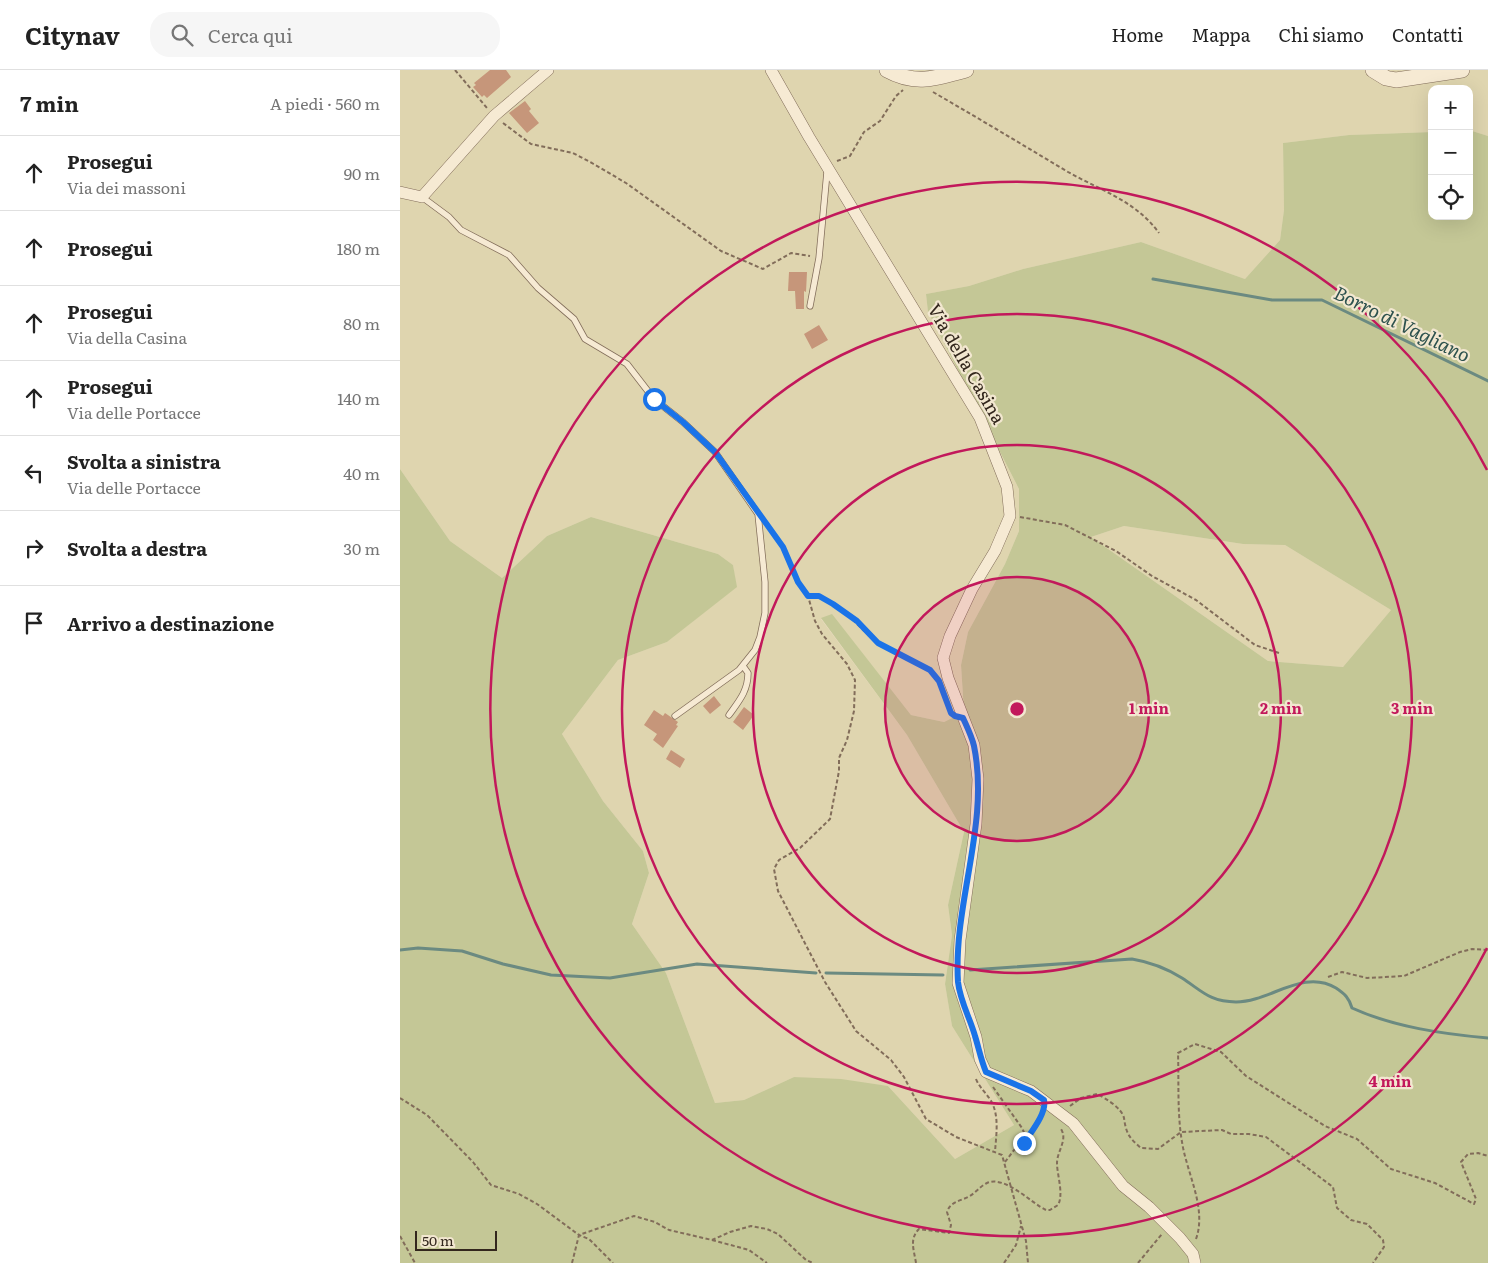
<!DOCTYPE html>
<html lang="it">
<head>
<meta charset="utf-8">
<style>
	body { margin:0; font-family:Literata,serif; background:#f6f6f6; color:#222 }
	.controls { position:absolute; right:15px; top:15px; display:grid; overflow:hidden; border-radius:10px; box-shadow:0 5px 20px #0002 }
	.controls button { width:45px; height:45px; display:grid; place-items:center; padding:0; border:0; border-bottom:1px solid #e0e0e0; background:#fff; color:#222; font:25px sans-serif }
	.scale { position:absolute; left:15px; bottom:12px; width:82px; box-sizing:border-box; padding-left:5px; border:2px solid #33271d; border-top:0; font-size:14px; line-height:18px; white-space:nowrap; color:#33271d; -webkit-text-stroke:4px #f2e7d0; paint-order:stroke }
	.stop { position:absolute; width:15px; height:15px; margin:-11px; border:4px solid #1a73e8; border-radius:50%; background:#fff }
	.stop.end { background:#1a73e8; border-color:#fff; box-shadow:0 1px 5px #0008 }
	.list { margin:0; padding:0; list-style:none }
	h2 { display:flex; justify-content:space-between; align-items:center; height:65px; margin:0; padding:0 20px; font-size:21px }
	h2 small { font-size:16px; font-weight:400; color:#767676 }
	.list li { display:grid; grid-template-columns:32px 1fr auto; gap:15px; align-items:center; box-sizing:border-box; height:75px; padding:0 20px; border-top:1px solid #e0e0e0 }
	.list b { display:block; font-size:19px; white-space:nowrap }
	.list p { margin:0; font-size:16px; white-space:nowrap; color:#767676 }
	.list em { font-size:16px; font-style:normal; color:#767676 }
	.icon { flex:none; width:28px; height:28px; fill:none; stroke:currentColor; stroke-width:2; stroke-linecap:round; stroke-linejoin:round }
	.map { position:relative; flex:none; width:1088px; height:1193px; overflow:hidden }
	header { display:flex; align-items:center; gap:30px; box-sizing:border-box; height:70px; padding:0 25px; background:#fff; border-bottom:1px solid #e0e0e0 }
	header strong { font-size:24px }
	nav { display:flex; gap:28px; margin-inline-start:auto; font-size:18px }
	.search { width:350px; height:45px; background:#f6f6f6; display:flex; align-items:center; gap:12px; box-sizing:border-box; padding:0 18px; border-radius:20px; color:#767676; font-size:19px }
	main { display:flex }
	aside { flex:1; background:#fff }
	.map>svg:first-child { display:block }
</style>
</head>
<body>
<header>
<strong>Citynav</strong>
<div class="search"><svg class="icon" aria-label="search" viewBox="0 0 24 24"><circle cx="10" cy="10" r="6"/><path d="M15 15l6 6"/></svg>Cerca qui</div>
<nav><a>Home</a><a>Mappa</a><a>Chi siamo</a><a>Contatti</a></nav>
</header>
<main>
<aside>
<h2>7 min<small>A piedi · 560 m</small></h2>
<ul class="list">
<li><svg class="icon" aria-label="ahead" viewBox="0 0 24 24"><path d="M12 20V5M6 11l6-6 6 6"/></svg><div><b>Prosegui</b><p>Via dei massoni</p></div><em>90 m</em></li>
<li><svg class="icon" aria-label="ahead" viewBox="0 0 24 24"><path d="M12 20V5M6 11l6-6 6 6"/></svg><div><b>Prosegui</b></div><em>180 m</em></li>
<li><svg class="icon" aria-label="ahead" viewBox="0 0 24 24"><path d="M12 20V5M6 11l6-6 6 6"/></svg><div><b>Prosegui</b><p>Via della Casina</p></div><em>80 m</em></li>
<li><svg class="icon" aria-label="ahead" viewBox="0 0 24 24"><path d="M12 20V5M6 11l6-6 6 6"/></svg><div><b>Prosegui</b><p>Via delle Portacce</p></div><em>140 m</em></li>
<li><svg class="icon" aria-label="left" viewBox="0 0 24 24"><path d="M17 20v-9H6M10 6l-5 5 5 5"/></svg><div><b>Svolta a sinistra</b><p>Via delle Portacce</p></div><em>40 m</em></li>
<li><svg class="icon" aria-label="right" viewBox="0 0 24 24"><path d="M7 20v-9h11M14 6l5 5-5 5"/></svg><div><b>Svolta a destra</b></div><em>30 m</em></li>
<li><svg class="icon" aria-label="arrive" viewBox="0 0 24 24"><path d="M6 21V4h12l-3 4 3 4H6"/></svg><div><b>Arrivo a destinazione</b></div></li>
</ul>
</aside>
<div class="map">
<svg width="1088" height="1193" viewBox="0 0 1088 1193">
	<rect width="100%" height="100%" fill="#eadcc1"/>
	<!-- farmland -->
	<path fill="#dfd5af" d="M 0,0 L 1088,0 L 1088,66 L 1069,60 L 1069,19 L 1032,19 L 1032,62 L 949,65 L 883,73 L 884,140 L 880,170 L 845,209 L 741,172 L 623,199 L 569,216 L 526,224 L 528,242 L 619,419 L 619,461 L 605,494 L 568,562 L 561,595 L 564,642 L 544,652 L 511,645 L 432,545 L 421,549 L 507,665 L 564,762 L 548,835 L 552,865 L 545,914 L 552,956 L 614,1055 L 555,1089 L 488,1016 L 394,1007 L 344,1030 L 315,1033 L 266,903 L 232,854 L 249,803 L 243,781 L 203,731 L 162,664 L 218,590 L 267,572 L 336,517 L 333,495 L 318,484 L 191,447 L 147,466 L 102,508 L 50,471 L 0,399 Z
		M 724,456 L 843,474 L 885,475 L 991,540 L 943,597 L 868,591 L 691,467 Z"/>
	<!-- green -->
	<path fill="#c4c796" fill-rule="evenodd" d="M 1069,60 L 1088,66 L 1088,1193 L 0,1193 L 0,399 L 50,471 L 102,508 L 147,466 L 191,447 L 318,484 L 333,495 L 337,517 L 267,572 L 218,590 L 162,664 L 203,731 L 243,781 L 249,803 L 232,854 L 266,903 L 315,1033 L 344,1030 L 394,1007 L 441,1009 L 488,1016 L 555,1089 L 614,1055 L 552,956 L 545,914 L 552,865 L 548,835 L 564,762 L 507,665 L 421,548 L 432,544 L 511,645 L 544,652 L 564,642 L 561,595 L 568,562 L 605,494 L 619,461 L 619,419 L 528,242 L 526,224 L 569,216 L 623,199 L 741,172 L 845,209 L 880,170 L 884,140 L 883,73 L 949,65 L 1032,62 L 1032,146 L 1069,146 ZM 724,456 L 843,474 L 885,475 L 991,540 L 943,597 L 868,591 L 691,467 Z"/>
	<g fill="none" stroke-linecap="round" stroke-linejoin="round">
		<!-- stream -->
		<path stroke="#6b8a81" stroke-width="3" d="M 753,209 L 872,230 L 922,230 L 1088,311
			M 0,880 L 18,878 L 62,881 L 103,894 L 151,905 L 210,908 L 297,894 L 416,903
			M 570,900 L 732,889 C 750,892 766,898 782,908 C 802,921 810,932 836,932 C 870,932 903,898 936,918 C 945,924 949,928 952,938 C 994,957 1043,964 1088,968
			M 426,903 L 543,905"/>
	</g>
	<!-- building -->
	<path fill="#c6967a" d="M 90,0 L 106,0 L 111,7 L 87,28 L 84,25 L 82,27 L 73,17 L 76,15 L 74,13 Z
		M 125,31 L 131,39 L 129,41 L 139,53 L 127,63 L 109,43 Z
		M 389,202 L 407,202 L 406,222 L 404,221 L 404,239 L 396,239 L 395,221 L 388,221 Z
		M 419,255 L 428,270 L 412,279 L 404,264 Z
		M 314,626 L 321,635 L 310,644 L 303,636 Z
		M 344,637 L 354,645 L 343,660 L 333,652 Z
		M 254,640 L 263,646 L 265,643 L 278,652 L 276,655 L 278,656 L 263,678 L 253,670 L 257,664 L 244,655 Z
		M 271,680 L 285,689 L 280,698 L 266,689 Z"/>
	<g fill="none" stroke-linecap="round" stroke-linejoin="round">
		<!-- service casing -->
		<g stroke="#826d5a" stroke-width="7">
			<path id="service" d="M 22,127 L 49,147 L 61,160 L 109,185 L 138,218 L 174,249 L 185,269 L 227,294 L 254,329 L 283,352 L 315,382 L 358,444 L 365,512 L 365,543 L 360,567 L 355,580 L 339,600 L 275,646
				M 410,236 L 419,188 L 427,102
				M 329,645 C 339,631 348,621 348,603 L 343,596"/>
		</g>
		<!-- minor casing -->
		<g stroke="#826d5a" stroke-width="12">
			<path id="minor" d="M 371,0 L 409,67 L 580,348 L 607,417 L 610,446 L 595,481 L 572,519 L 550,566 L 543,588 L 548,608 L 574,675 L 578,709 L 576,754 L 560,870 L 558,913 L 576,967 L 580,989 L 586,1002 L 631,1021 L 673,1053 L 723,1116 L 749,1137 L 780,1168 L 793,1184 L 795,1193
				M 0,122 L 22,127 L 94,46 L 148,0"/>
		</g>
		<!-- tertiary casing -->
		<g stroke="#826d5a" stroke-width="16">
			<path id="tertiary" d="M 487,0 C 516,16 536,8 566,0
				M 973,0 L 986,8 L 996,10 L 1062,0"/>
		</g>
		<!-- path -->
		<path stroke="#826d5a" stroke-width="2" stroke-dasharray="4 2.5" stroke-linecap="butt" d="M 55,0 L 87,38
			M 533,22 C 578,48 623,75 668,102 C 700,120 736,131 759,163
			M 103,53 L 131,74 L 173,83 L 192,93 L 226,113 L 321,181 L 363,199 L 391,183 L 410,186
			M 437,91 L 450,86 L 464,62 L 480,51 L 496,26 L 503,20
			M 620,447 L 665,455 L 716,481 L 752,506 L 796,530 L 855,575 L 879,583
			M 369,457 L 383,477 L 398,512 L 408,526 L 415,551 L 422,564 L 447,594 L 455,610 L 454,641 L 447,670 L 439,688 L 439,701 L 430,749 L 400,778 L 379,790 L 374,799 L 378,821 L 425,912 L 456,961 L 491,990 L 504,1007 L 526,1049 L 556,1067 L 602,1085 L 626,1171 L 628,1193
			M 408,526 C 439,527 455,556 478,573 C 494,584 513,591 530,600 L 536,608
			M 928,907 L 942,902 L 967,908 L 1004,906 L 1060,882 L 1072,879 L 1088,880
			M 576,1009 C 580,1019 589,1025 593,1035 C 599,1049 596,1067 595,1082
			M 593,1017 L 622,1058 L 627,1069
			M 0,1028 L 27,1045 L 73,1092 L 91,1115 L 119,1124 L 137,1134 L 179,1165 L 189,1169 L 213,1193
			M 670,1036 L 681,1028 L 697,1024 C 705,1028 722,1038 724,1048 C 726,1063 729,1068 741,1078 L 758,1079 L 781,1062 L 822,1060 L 831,1064 L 849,1064 L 866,1067 L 933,1117 L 937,1138 L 951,1150 L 967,1154 L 983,1170 L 984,1177 L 973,1193
			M 605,1092 L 614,1080 L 624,1073 L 642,1042
			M 0,1166 L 15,1193
			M 796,1169 C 807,1138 787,1104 782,1072 C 777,1043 779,1012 778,983 L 795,974 L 821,982 L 846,1006 L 925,1056 L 957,1069 L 991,1099 L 1035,1113 L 1074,1134 L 1076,1129 L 1061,1092 L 1068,1084 L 1078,1083 L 1088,1086
			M 312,1170 L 349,1180 L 367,1193
			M 172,1193 L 179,1165 L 234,1146 L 255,1152 L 269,1160 L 312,1170 L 330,1162 L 351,1156 L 367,1159 L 378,1164 L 406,1190 L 413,1193
			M 516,1193 C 514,1180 509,1169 519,1159 L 549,1163 L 551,1155 L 547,1142 C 550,1132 560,1131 568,1127 C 576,1123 580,1116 587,1113 C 605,1105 631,1133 646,1140 L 650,1140 L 658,1135 C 664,1124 657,1105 657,1093 C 657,1081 668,1070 661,1059
			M 604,1193 L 616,1175 L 621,1156
			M 738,1193 L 762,1164"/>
		<!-- service -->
		<use href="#service" stroke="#f6ead3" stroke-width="5.5"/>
		<!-- minor -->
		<use href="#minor" stroke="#f6ead3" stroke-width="11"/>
		<!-- tertiary -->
		<use href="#tertiary" stroke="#f6ead3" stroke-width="15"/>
	</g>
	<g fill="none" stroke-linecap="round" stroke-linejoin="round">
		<!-- route -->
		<path stroke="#1a73e8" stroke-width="6" d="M 254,329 L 283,352 L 315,382 L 383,477 L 398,512 L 408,526 L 419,526 L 433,534 L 457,551 L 478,573 L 530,600 L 539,611 L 551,643 L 555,646 L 563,648 C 567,657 572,667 574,676 C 590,754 553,833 558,912 C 560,931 570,948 575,966 C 579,979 581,990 586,1002 L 631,1021 L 644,1030 C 647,1043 631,1062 624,1073"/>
	</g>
	<!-- distance rings -->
	<circle cx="617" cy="639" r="132" fill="#c2185b" fill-opacity=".12"/>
	<g fill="none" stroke="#c2185b" stroke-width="2.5">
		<circle cx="617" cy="639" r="132"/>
		<circle cx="617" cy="639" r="264"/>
		<circle cx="617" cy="639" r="395"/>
		<path d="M1087 878A527 527 0 1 1 1087 400"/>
	</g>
	<g text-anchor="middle" stroke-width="4.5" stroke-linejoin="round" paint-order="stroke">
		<!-- street labels -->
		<g font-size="18" fill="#33271d" stroke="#f2e7d0">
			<text transform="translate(566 294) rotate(60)" y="6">Via della Casina</text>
		</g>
		<!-- water labels -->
		<g font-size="19" font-style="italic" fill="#2e524e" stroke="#f2e7d0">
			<text transform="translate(1002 254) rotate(26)" y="7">Borro di Vagliano</text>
		</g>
	</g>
	<circle cx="617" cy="639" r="8" fill="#c2185b" stroke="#f2e7d0" stroke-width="2.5"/>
	<g font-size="15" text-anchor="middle" font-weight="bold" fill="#c2185b" stroke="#f2e7d0" stroke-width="4.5" stroke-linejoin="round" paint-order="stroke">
		<text x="749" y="644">1 min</text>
		<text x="881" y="644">2 min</text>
		<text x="1012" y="644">3 min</text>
		<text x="990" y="1017">4 min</text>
	</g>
</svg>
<div class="controls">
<button>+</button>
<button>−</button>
<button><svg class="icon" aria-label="locate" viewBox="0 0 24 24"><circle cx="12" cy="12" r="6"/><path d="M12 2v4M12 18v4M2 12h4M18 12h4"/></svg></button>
</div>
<div class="scale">50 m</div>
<div class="stop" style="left:254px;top:329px"></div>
<div class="stop end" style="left:624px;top:1073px"></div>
</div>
</main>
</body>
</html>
